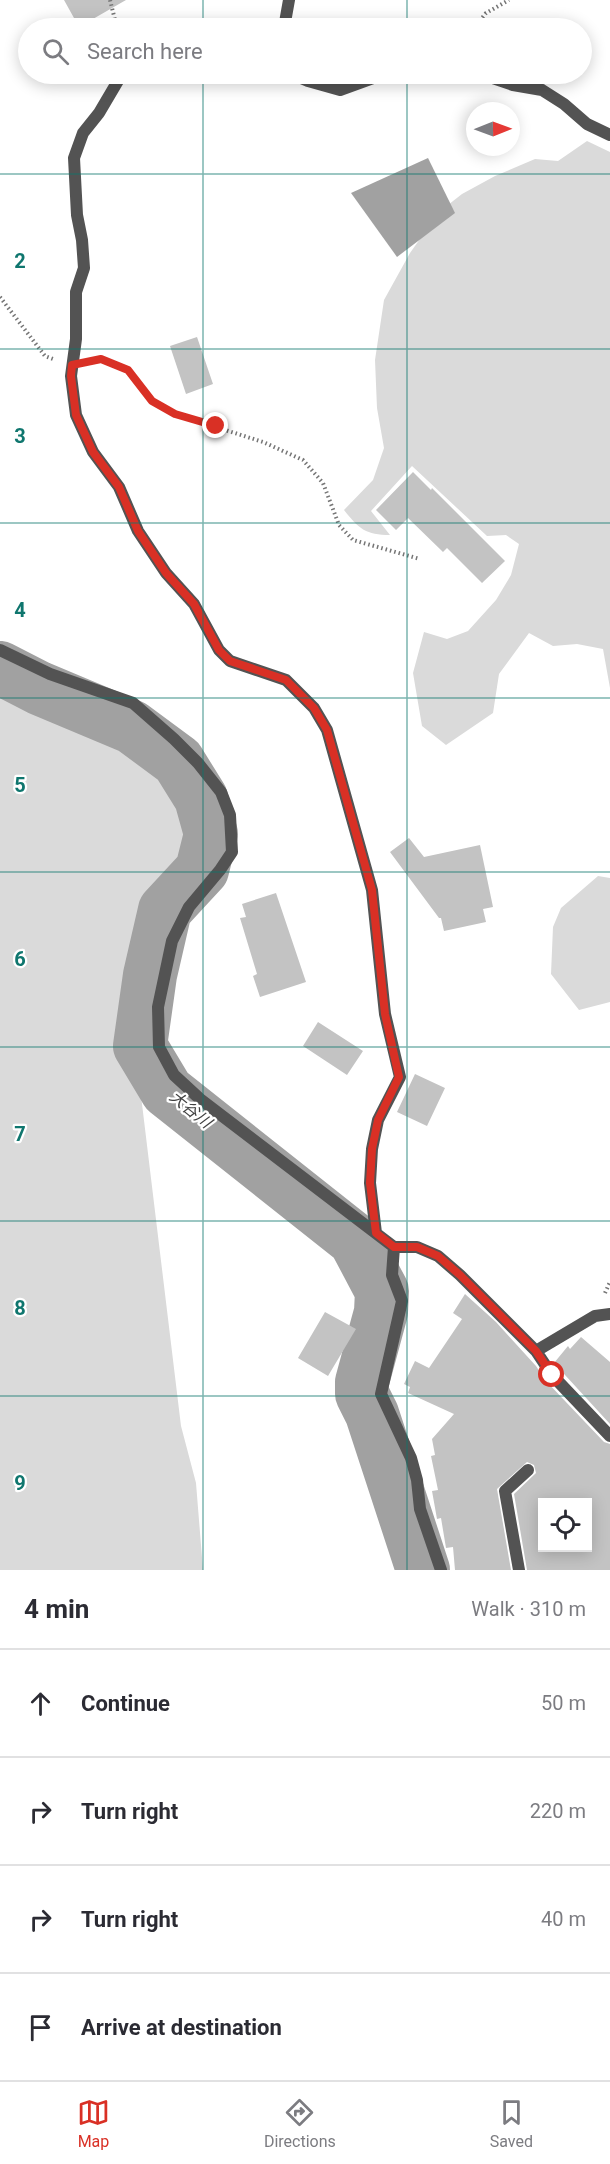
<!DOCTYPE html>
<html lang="en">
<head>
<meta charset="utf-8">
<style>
	body { margin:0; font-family:Roboto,"Noto Sans JP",sans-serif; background:#f2f2f3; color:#2b2b33 }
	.controls { position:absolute; right:18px; bottom:18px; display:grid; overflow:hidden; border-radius:0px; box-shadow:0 3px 15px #0003 }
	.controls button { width:54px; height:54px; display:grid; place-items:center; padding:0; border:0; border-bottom:2px solid #e1e1e2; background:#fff; color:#2b2b33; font:30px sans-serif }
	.compass { position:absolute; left:466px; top:102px; width:54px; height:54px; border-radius:50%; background:#fff; box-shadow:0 3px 15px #0003; rotate:89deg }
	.stop { position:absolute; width:18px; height:18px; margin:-14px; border:4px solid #d93025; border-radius:50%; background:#fff }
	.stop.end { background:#d93025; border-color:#fff; box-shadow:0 2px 6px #0008 }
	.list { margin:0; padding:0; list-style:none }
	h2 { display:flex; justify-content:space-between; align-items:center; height:78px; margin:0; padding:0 24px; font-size:26px }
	h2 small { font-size:20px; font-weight:400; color:#7c7c81 }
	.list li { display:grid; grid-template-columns:39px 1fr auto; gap:18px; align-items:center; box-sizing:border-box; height:108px; padding:0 24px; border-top:2px solid #e1e1e2 }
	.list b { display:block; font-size:22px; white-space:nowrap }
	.list em { font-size:20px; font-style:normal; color:#7c7c81 }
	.icon { flex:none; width:33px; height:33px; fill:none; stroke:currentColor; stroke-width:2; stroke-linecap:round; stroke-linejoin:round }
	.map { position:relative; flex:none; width:610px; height:1570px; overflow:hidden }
	.search { position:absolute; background:#fff; box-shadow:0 3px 15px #0003; left:18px; right:18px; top:18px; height:66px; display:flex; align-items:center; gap:15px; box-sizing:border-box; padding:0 21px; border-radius:33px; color:#7c7c81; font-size:22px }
	.sheet { height:510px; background:#fff }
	nav { display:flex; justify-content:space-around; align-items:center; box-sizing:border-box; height:84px; border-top:2px solid #e1e1e2; background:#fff; font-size:16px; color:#7c7c81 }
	nav a { display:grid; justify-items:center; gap:3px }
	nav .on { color:#d93025 }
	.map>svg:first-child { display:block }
</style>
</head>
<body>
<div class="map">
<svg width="610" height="1570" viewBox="0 0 610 1570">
	<rect width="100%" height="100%" fill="#fff"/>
	<!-- green -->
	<path fill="#dadada" d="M 587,141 L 610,152 L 610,688 L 603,649 L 577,644 L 553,646 L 529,633 L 499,674 L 493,713 L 446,745 L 422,726 L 413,673 L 424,632 L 447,639 L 468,631 L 496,600 L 511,575 L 519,544 L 506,535 L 487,536 L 412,466 L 371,511 L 390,535 C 366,535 359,529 344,510 L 373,480 L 384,448 L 377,408 L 375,360 L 384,300 L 410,253 L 439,212 L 462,194 L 495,176 L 535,159 L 558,161 Z
		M 0,685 C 55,709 151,743 185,793 C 192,804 195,823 199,836 L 184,866 L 155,911 L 131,1013 L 181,1426 L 196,1483 L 203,1570 L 0,1570 Z
		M 598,876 L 610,878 L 610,1002 L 579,1010 L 551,974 L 553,927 L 561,908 Z"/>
	<!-- water -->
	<path fill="#a1a1a1" d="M 428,158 L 455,213 L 397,257 L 351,193 Z"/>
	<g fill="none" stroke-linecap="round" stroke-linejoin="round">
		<!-- river -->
		<path stroke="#a1a1a1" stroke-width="54" d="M 0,668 L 39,688 L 132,727 L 178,761 L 201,798 L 211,834 L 202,870 L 165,910 L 150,975 L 140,1046 L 167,1091 L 355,1240 L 382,1291 L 381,1312 L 362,1382 L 362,1394 L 372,1414 L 423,1570"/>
	</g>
	<!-- building -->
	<path fill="#c3c3c3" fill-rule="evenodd" d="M 64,0 L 126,0 L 79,27 Z
		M 197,337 L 213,384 L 186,394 L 170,346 Z
		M 413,472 L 431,490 L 432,488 L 505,561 L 482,583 L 447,548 L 443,552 L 408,518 L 396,530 L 376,510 Z
		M 409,838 L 424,857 L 480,845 L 493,907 L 483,909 L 486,922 L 444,931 L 441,918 L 439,918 L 390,852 Z
		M 276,893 L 306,982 L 260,997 L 253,976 L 257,974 L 240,918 L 246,917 L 242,904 Z
		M 318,1022 L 363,1051 L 347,1075 L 303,1046 Z
		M 415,1074 L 445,1088 L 427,1126 L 397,1112 Z
		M 465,1294 L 496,1322 L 536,1366 L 546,1381 L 604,1442 L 610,1444 L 610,1570 L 527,1570 L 514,1494 L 536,1473 L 534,1465 L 527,1462 L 497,1489 L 511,1570 L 455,1570 L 453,1547 L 446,1548 L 441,1518 L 437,1519 L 432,1491 L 438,1490 L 431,1456 L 435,1455 L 432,1439 L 454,1414 L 408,1393 L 410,1387 L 404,1384 L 415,1361 L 429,1368 L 462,1319 L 453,1313 ZM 543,1503 L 588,1503 L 588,1548 L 543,1548 Z
		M 325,1312 L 356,1329 L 328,1376 L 298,1358 Z
		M 581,1337 L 610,1362 L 610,1424 L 554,1363 L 568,1346 L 570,1349 Z"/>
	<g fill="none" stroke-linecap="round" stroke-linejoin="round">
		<!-- path -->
		<path stroke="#757575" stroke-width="4" stroke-dasharray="1.5 3" stroke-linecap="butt" d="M 110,0 L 117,28
			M 474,28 L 486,13 L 509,0
			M 0,297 L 45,356 L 53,359
			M 93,361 L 101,359 L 128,370 L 152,401 L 175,414 L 263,442 L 303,460 L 323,483 L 339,525 L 353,540 L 420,559
			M 605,1293 L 610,1282"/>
		<!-- service -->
		<path stroke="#535353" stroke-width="12" d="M 284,28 L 289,0
			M 519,1570 L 505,1491 L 528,1470"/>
		<!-- minor -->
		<path stroke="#535353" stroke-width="12" d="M 122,74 L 99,113 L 83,133 L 74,158 L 77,215 L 82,240 L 84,268 L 76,292 L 76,339 L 71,376 L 76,415 L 93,452 L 119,487 L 138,531 L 166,573 L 194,604 L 219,650 L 230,661 L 286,680 L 314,708 L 327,730 L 372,890 L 385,1014 L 400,1077 L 378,1120 L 372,1149 L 370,1183 L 376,1233
			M 292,74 L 308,81 L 340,90 L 384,74
			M 481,74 L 513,85 L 542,90 L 564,104 L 587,124 L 610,135
			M 0,650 L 50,674 L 133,703 L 174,739 L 198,763 L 221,792 L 230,815 L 232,852 L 220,870 L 189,907 L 172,941 L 158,1007 L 159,1047 L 174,1075 L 200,1099 L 394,1247 L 417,1247 L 438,1256 L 460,1275 L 536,1351 L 552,1375 L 610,1436
			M 394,1247 L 392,1275 L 402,1301 L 381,1394 L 411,1458 L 417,1480 L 420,1509 L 441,1570
			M 536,1351 L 595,1316 L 610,1314"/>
	</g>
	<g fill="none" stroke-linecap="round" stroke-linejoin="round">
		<!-- route -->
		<path stroke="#d93025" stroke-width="8" d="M 216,426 L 175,414 L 152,401 L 128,370 L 101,359 L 72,365 L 71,376 L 76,415 L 93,452 L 119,487 L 138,531 L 166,573 L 194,604 L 219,650 L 230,661 L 286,680 L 314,708 L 327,730 L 372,890 L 385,1014 L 399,1077 L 378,1120 L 372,1149 L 370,1183 L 376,1233 L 394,1247 L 417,1247 L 438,1256 L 460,1275 L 536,1351 L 552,1375"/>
	</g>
	<!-- grid -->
	<path fill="none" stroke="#0f766e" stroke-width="1.5" stroke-opacity="0.55" d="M 203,0 L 203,28M 407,0 L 407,28M 203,74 L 203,1570M 407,74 L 407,1570M 0,174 L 610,174M 0,349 L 610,349M 0,523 L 610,523M 0,698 L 610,698M 0,872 L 610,872M 0,1047 L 610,1047M 0,1221 L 610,1221M 0,1396 L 610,1396"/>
	<g text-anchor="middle" stroke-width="4.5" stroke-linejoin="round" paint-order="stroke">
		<!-- water labels -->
		<g font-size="16" font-style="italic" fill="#424242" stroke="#fff">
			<text transform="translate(191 1109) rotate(39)" y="6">大谷川</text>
		</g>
	</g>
	<g font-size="20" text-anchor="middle" font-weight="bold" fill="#0f766e" stroke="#fff" stroke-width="4.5" stroke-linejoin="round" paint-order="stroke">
		<text x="20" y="268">2</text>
		<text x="20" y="443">3</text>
		<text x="20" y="617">4</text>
		<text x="20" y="792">5</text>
		<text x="20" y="966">6</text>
		<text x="20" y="1141">7</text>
		<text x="20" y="1315">8</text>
		<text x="20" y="1490">9</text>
	</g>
</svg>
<div class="controls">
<button><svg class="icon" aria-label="locate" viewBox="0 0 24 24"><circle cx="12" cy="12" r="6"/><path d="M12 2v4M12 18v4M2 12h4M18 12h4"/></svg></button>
</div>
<svg class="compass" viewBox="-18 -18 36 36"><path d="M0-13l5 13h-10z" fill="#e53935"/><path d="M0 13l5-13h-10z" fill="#7c7c81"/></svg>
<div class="stop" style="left:552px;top:1375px"></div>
<div class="stop end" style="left:216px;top:426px"></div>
<div class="search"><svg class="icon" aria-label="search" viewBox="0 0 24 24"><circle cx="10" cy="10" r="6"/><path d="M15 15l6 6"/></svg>Search here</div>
</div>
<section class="sheet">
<h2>4 min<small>Walk · 310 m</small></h2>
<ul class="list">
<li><svg class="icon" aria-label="ahead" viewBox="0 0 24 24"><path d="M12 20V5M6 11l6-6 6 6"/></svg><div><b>Continue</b></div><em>50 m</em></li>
<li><svg class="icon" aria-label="right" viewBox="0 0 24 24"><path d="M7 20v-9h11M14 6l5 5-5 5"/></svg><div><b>Turn right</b></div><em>220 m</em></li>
<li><svg class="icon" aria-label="right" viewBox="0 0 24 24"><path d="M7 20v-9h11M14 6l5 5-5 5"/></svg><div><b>Turn right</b></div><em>40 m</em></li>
<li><svg class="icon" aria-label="arrive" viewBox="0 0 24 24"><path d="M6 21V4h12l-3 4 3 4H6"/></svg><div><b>Arrive at destination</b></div></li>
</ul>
</section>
<nav>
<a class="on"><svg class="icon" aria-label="map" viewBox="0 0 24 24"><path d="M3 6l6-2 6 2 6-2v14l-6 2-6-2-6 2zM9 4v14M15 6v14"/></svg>Map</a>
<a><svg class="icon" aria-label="directions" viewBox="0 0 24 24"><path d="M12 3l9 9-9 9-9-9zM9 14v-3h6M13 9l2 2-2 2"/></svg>Directions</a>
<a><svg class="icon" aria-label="saved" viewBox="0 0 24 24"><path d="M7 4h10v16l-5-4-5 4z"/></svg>Saved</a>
</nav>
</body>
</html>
